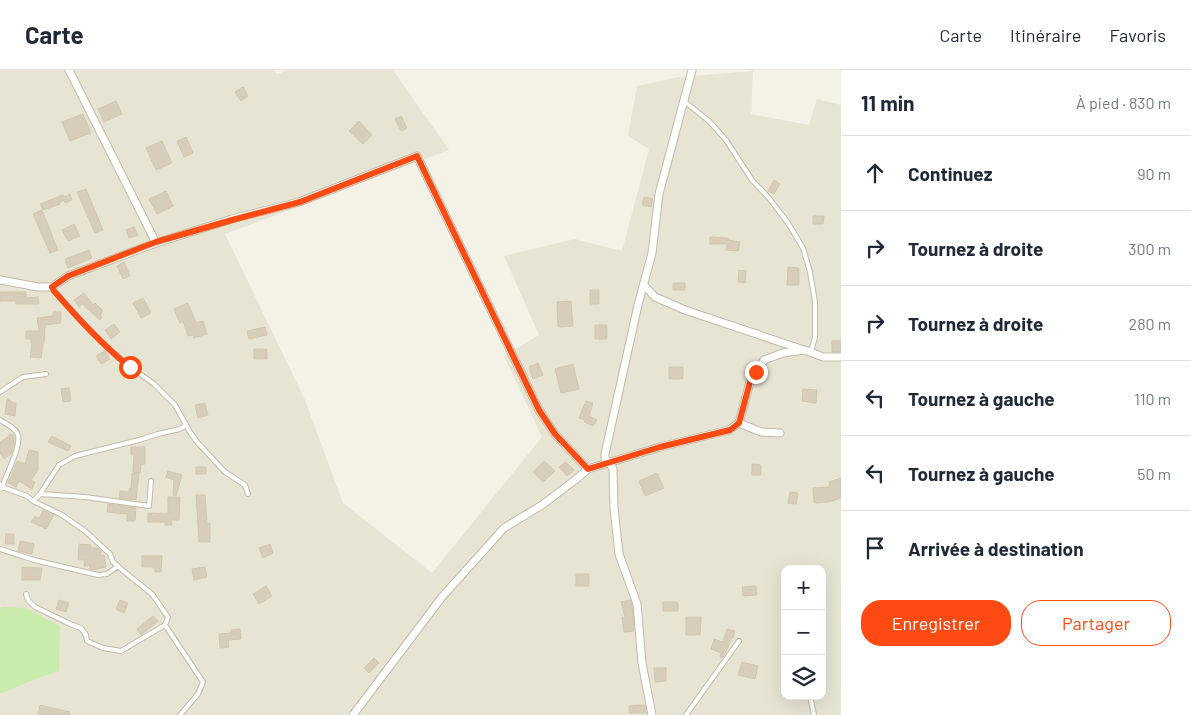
<!DOCTYPE html>
<html lang="fr">
<head>
<meta charset="utf-8">
<style>
	body { margin:0; font-family:Barlow,sans-serif; background:#f6f6f7; color:#1f2937 }
	.controls { position:absolute; right:15px; bottom:15px; display:grid; overflow:hidden; border-radius:10px; box-shadow:0 5px 20px #0002 }
	.controls button { width:45px; height:45px; display:grid; place-items:center; padding:0; border:0; border-bottom:1px solid #e0e1e3; background:#fff; color:#1f2937; font:25px sans-serif }
	.stop { position:absolute; width:15px; height:15px; margin:-11px; border:4px solid #ff4b12; border-radius:50%; background:#fff }
	.stop.end { background:#ff4b12; border-color:#fff; box-shadow:0 1px 5px #0008 }
	.list { margin:0; padding:0; list-style:none }
	h2 { display:flex; justify-content:space-between; align-items:center; height:65px; margin:0; padding:0 20px; font-size:21px }
	h2 small { font-size:16px; font-weight:400; color:#747a83 }
	.list li { display:grid; grid-template-columns:32px 1fr auto; gap:15px; align-items:center; box-sizing:border-box; height:75px; padding:0 20px; border-top:1px solid #e0e1e3 }
	.list b { display:block; font-size:19px; white-space:nowrap }
	.list em { font-size:16px; font-style:normal; color:#747a83 }
	.actions { display:flex; gap:10px; padding:15px 20px }
	.actions a { flex:1; padding:11px 0; border:1px solid #ff4b12; border-radius:20px; text-align:center; font-size:18px; color:#ff4b12 }
	.actions .main { background:#ff4b12; color:#fff }
	.icon { flex:none; width:28px; height:28px; fill:none; stroke:currentColor; stroke-width:2; stroke-linecap:round; stroke-linejoin:round }
	.map { position:relative; flex:none; width:841px; height:645px; overflow:hidden }
	header { display:flex; align-items:center; gap:30px; box-sizing:border-box; height:70px; padding:0 25px; background:#fff; border-bottom:1px solid #e0e1e3 }
	header strong { font-size:24px }
	nav { display:flex; gap:28px; margin-inline-start:auto; font-size:18px }
	main { display:flex }
	aside { flex:1; background:#fff }
	.map>svg:first-child { display:block }
</style>
</head>
<body>
<header>
<strong>Carte</strong>
<nav><a>Carte</a><a>Itinéraire</a><a>Favoris</a></nav>
</header>
<main>
<div class="map">
<svg width="841" height="645" viewBox="0 0 841 645">
	<rect width="100%" height="100%" fill="#f4f1e6"/>
	<!-- residential -->
	<path fill="#e8e4d4" fill-rule="evenodd" d="M 0,0 L 273,0 L 278,4 L 287,0 L 393,0 L 449,80 L 225,164 L 305,330 L 343,433 L 432,503 L 542,367 L 504,286 L 539,265 L 504,186 L 575,169 L 622,181 L 649,79 L 628,66 L 637,16 L 679,7 L 753,1 L 751,44 L 809,55 L 817,29 L 841,35 L 841,645 L 0,645 ZM 785,499 L 822,499 L 822,626 L 785,626 Z"/>
	<!-- green -->
	<path fill="#c9ebac" d="M 2,537 L 26,538 L 60,556 L 59,601 L 33,610 L 0,624 L 0,540 Z"/>
	<!-- building -->
	<path fill="#d6cebb" stroke="#d2c7ad" d="M 243,17 L 248,26 L 241,31 L 235,22 Z
		M 116,31 L 122,44 L 104,52 L 98,39 Z
		M 83,44 L 91,63 L 70,71 L 62,52 Z
		M 401,46 L 407,58 L 401,61 L 395,49 Z
		M 359,51 L 372,65 L 363,74 L 349,61 Z
		M 186,67 L 193,83 L 184,87 L 177,71 Z
		M 162,71 L 172,93 L 156,100 L 146,78 Z
		M 774,110 L 780,114 L 774,124 L 768,121 Z
		M 86,119 L 103,160 L 95,163 L 77,122 Z
		M 166,121 L 173,136 L 157,144 L 149,129 Z
		M 70,124 L 72,130 L 65,133 L 64,130 L 59,133 L 60,134 L 43,140 L 40,134 L 63,125 L 64,127 Z
		M 644,127 L 653,129 L 651,137 L 642,135 Z
		M 42,140 L 58,180 L 50,183 L 33,144 Z
		M 813,146 L 824,146 L 823,154 L 813,154 Z
		M 74,154 L 80,166 L 68,171 L 62,160 Z
		M 134,157 L 138,165 L 129,168 L 126,160 Z
		M 710,167 L 728,168 L 728,170 L 740,172 L 738,181 L 726,180 L 727,174 L 710,174 Z
		M 89,180 L 92,188 L 68,198 L 65,189 Z
		M 124,192 L 130,206 L 123,209 L 117,196 Z
		M 788,197 L 799,198 L 799,215 L 787,215 Z
		M 739,200 L 746,201 L 745,213 L 738,212 Z
		M 673,213 L 685,213 L 685,220 L 673,220 Z
		M 590,220 L 599,220 L 599,234 L 590,234 Z
		M 0,222 L 26,222 L 26,228 L 38,227 L 39,234 L 16,234 L 16,231 L 0,231 Z
		M 84,223 L 93,235 L 95,233 L 103,241 L 100,245 L 102,248 L 100,250 L 82,234 L 79,237 L 74,230 Z
		M 143,228 L 151,243 L 141,248 L 133,233 Z
		M 571,231 L 573,256 L 558,257 L 557,232 Z
		M 188,233 L 196,253 L 203,251 L 207,264 L 194,268 L 193,265 L 188,266 L 183,251 L 180,253 L 174,239 Z
		M 53,242 L 61,242 L 61,253 L 45,255 L 44,273 L 43,273 L 41,288 L 30,287 L 32,273 L 31,273 L 31,269 L 26,269 L 26,261 L 39,261 L 37,248 L 53,246 Z
		M 114,254 L 120,262 L 111,269 L 105,260 Z
		M 595,255 L 607,255 L 607,269 L 595,269 Z
		M 265,257 L 267,265 L 249,269 L 247,261 Z
		M 832,271 L 841,271 L 841,282 L 832,282 Z
		M 254,279 L 267,279 L 267,289 L 254,289 Z
		M 105,281 L 110,289 L 101,294 L 96,286 Z
		M 538,293 L 543,305 L 533,309 L 529,297 Z
		M 573,294 L 579,319 L 561,323 L 555,299 Z
		M 669,297 L 683,297 L 683,309 L 669,309 Z
		M 69,318 L 71,331 L 63,332 L 61,319 Z
		M 803,319 L 817,320 L 816,333 L 802,331 Z
		M 7,329 L 14,333 L 16,333 L 15,346 L 5,344 Z
		M 586,331 L 593,333 L 589,346 L 597,350 L 593,356 L 584,352 L 585,350 L 579,348 Z
		M 205,333 L 208,345 L 198,348 L 195,335 Z
		M 9,364 L 14,365 L 14,373 L 11,384 L 4,389 L 0,383 L 0,372 L 9,366 Z
		M 52,366 L 71,376 L 68,381 L 48,372 Z
		M 131,377 L 145,377 L 145,394 L 141,394 L 140,403 L 133,402 L 134,385 L 131,385 Z
		M 29,380 L 38,382 L 38,400 L 31,410 L 35,412 L 32,419 L 19,411 L 16,417 L 8,413 L 17,391 L 25,394 Z
		M 544,391 L 555,401 L 543,412 L 533,402 Z
		M 566,392 L 574,400 L 567,406 L 559,397 Z
		M 752,394 L 761,395 L 761,405 L 752,405 Z
		M 196,397 L 206,397 L 206,404 L 196,404 Z
		M 168,401 L 182,405 L 176,426 L 173,425 L 174,410 L 166,407 Z
		M 132,403 L 139,404 L 136,430 L 119,428 L 120,421 L 129,422 L 129,418 L 131,419 Z
		M 657,403 L 664,418 L 645,426 L 639,411 Z
		M 841,408 L 841,428 L 829,432 L 814,433 L 813,418 L 830,417 L 829,412 Z
		M 790,422 L 798,423 L 796,434 L 788,433 Z
		M 196,425 L 205,425 L 207,453 L 210,453 L 210,472 L 199,472 Z
		M 168,427 L 180,427 L 179,450 L 171,450 L 172,455 L 165,455 L 165,452 L 148,452 L 148,443 L 168,444 Z
		M 108,434 L 136,438 L 135,451 L 127,451 L 127,444 L 116,443 L 116,442 L 116,443 L 107,442 Z
		M 43,440 L 54,445 L 46,459 L 31,452 L 35,446 L 39,449 Z
		M 6,464 L 14,464 L 14,474 L 5,474 Z
		M 20,471 L 34,474 L 32,484 L 18,481 Z
		M 79,474 L 91,475 L 90,478 L 98,478 L 101,481 L 101,486 L 104,485 L 106,497 L 96,499 L 96,500 L 89,499 L 90,496 L 84,496 L 85,490 L 78,490 Z
		M 270,474 L 273,483 L 263,488 L 259,478 Z
		M 142,486 L 162,486 L 161,502 L 155,502 L 155,497 L 142,497 Z
		M 22,497 L 42,498 L 40,510 L 22,510 Z
		M 205,497 L 207,507 L 194,510 L 192,499 Z
		M 576,504 L 589,504 L 589,516 L 576,516 Z
		M 266,516 L 272,526 L 259,534 L 253,524 Z
		M 756,516 L 757,525 L 743,526 L 742,517 Z
		M 59,530 L 69,533 L 66,542 L 56,539 Z
		M 120,530 L 128,533 L 124,543 L 116,539 Z
		M 630,530 L 632,535 L 634,561 L 624,562 L 622,547 L 625,547 L 621,532 Z
		M 663,532 L 678,532 L 678,541 L 663,541 Z
		M 153,546 L 158,551 L 141,565 L 137,559 Z
		M 686,547 L 701,547 L 700,565 L 686,565 Z
		M 240,559 L 241,569 L 228,570 L 229,577 L 220,578 L 219,564 L 231,563 L 231,560 Z
		M 727,559 L 735,561 L 733,568 L 732,567 L 726,582 L 722,588 L 720,587 L 721,583 L 711,579 L 714,569 L 723,572 Z
		M 374,588 L 379,593 L 369,603 L 364,598 Z
		M 742,592 L 758,596 L 755,609 L 738,605 Z
		M 654,598 L 666,598 L 666,611 L 655,612 Z
		M 40,635 L 70,642 L 69,645 L 38,645 Z
		M 645,635 L 646,643 L 629,643 L 629,636 Z"/>
	<g fill="none" stroke-linecap="round" stroke-linejoin="round">
		<!-- service casing -->
		<g stroke="#c0baa8" stroke-width="6">
			<path id="service" d="M 684,31 L 709,51 L 726,70 L 752,110 L 769,128 L 788,153 L 803,178 L 810,202 L 815,232 L 815,267 L 811,282
				M 52,217 L 54,221 L 80,250 L 117,287 L 154,314 L 175,335 L 190,362 L 197,372 L 225,402 L 245,415 L 248,424
				M 0,322 L 23,307 L 46,304
				M 0,350 C 6,354 16,358 18,365 C 21,377 6,405 2,417
				M 2,417 L 27,426 L 33,431 L 40,424 L 59,395 L 75,386 L 139,370 L 158,364 L 180,359 L 186,355
				M 40,424 L 85,427 L 149,436 L 151,411
				M 0,479 L 34,490 L 98,505 L 107,504 L 118,496
				M 26,524 L 28,530 L 35,537 L 60,549 L 70,554 L 81,558 L 86,565 L 87,571 L 103,578 L 121,581 L 165,555 L 168,547 L 152,524 L 121,499 L 113,492 L 110,484 L 85,461 L 62,445 L 33,431
				M 165,555 L 203,612 L 198,624 L 180,645
				M 810,626 L 814,645
				M 686,645 L 739,571"/>
		</g>
		<!-- minor casing -->
		<g stroke="#c0baa8" stroke-width="9">
			<path id="minor" d="M 69,0 L 156,173
				M 0,210 L 38,217 L 52,217 L 68,206 L 156,173 L 232,149 L 299,132 L 417,86 L 539,340 L 555,364 L 588,399
				M 644,215 L 655,227 L 685,240 L 801,279
				M 739,353 L 761,362 L 780,363
				M 0,416 L 2,417
				M 353,645 L 442,527 L 504,458 L 542,435 L 575,410 L 588,399 L 660,377 L 729,360 L 739,353 L 750,312 L 764,290 L 783,283 L 805,280 L 823,287 L 841,287
				M 652,645 L 642,593 L 637,534 L 619,484 L 614,438 L 613,399 L 609,392 L 605,389 L 605,384 L 638,235 L 652,183 L 659,124 L 692,0"/>
		</g>
		<!-- service -->
		<use href="#service" stroke="#fff" stroke-width="4"/>
		<!-- minor -->
		<use href="#minor" stroke="#fff" stroke-width="7"/>
	</g>
	<g fill="none" stroke-linecap="round" stroke-linejoin="round">
		<!-- route -->
		<path stroke="#ff4b12" stroke-width="6" d="M 130,297 C 102,275 78,248 54,221 L 52,217 L 68,206 L 156,172 L 232,150 L 300,132 L 417,86 L 539,340 L 555,364 L 588,399 L 660,377 L 730,360 L 739,353 L 750,312 L 756,302"/>
	</g>
</svg>
<div class="controls">
<button>+</button>
<button>−</button>
<button><svg class="icon" aria-label="layers" viewBox="0 0 24 24"><path d="M12 4l9 5-9 5-9-5zM3 14l9 5 9-5"/></svg></button>
</div>
<div class="stop" style="left:130px;top:297px"></div>
<div class="stop end" style="left:756px;top:302px"></div>
</div>
<aside>
<h2>11 min<small>À pied · 830 m</small></h2>
<ul class="list">
<li><svg class="icon" aria-label="ahead" viewBox="0 0 24 24"><path d="M12 20V5M6 11l6-6 6 6"/></svg><div><b>Continuez</b></div><em>90 m</em></li>
<li><svg class="icon" aria-label="right" viewBox="0 0 24 24"><path d="M7 20v-9h11M14 6l5 5-5 5"/></svg><div><b>Tournez à droite</b></div><em>300 m</em></li>
<li><svg class="icon" aria-label="right" viewBox="0 0 24 24"><path d="M7 20v-9h11M14 6l5 5-5 5"/></svg><div><b>Tournez à droite</b></div><em>280 m</em></li>
<li><svg class="icon" aria-label="left" viewBox="0 0 24 24"><path d="M17 20v-9H6M10 6l-5 5 5 5"/></svg><div><b>Tournez à gauche</b></div><em>110 m</em></li>
<li><svg class="icon" aria-label="left" viewBox="0 0 24 24"><path d="M17 20v-9H6M10 6l-5 5 5 5"/></svg><div><b>Tournez à gauche</b></div><em>50 m</em></li>
<li><svg class="icon" aria-label="arrive" viewBox="0 0 24 24"><path d="M6 21V4h12l-3 4 3 4H6"/></svg><div><b>Arrivée à destination</b></div></li>
</ul>
<div class="actions"><a class="main">Enregistrer</a><a>Partager</a></div>
</aside>
</main>
</body>
</html>
